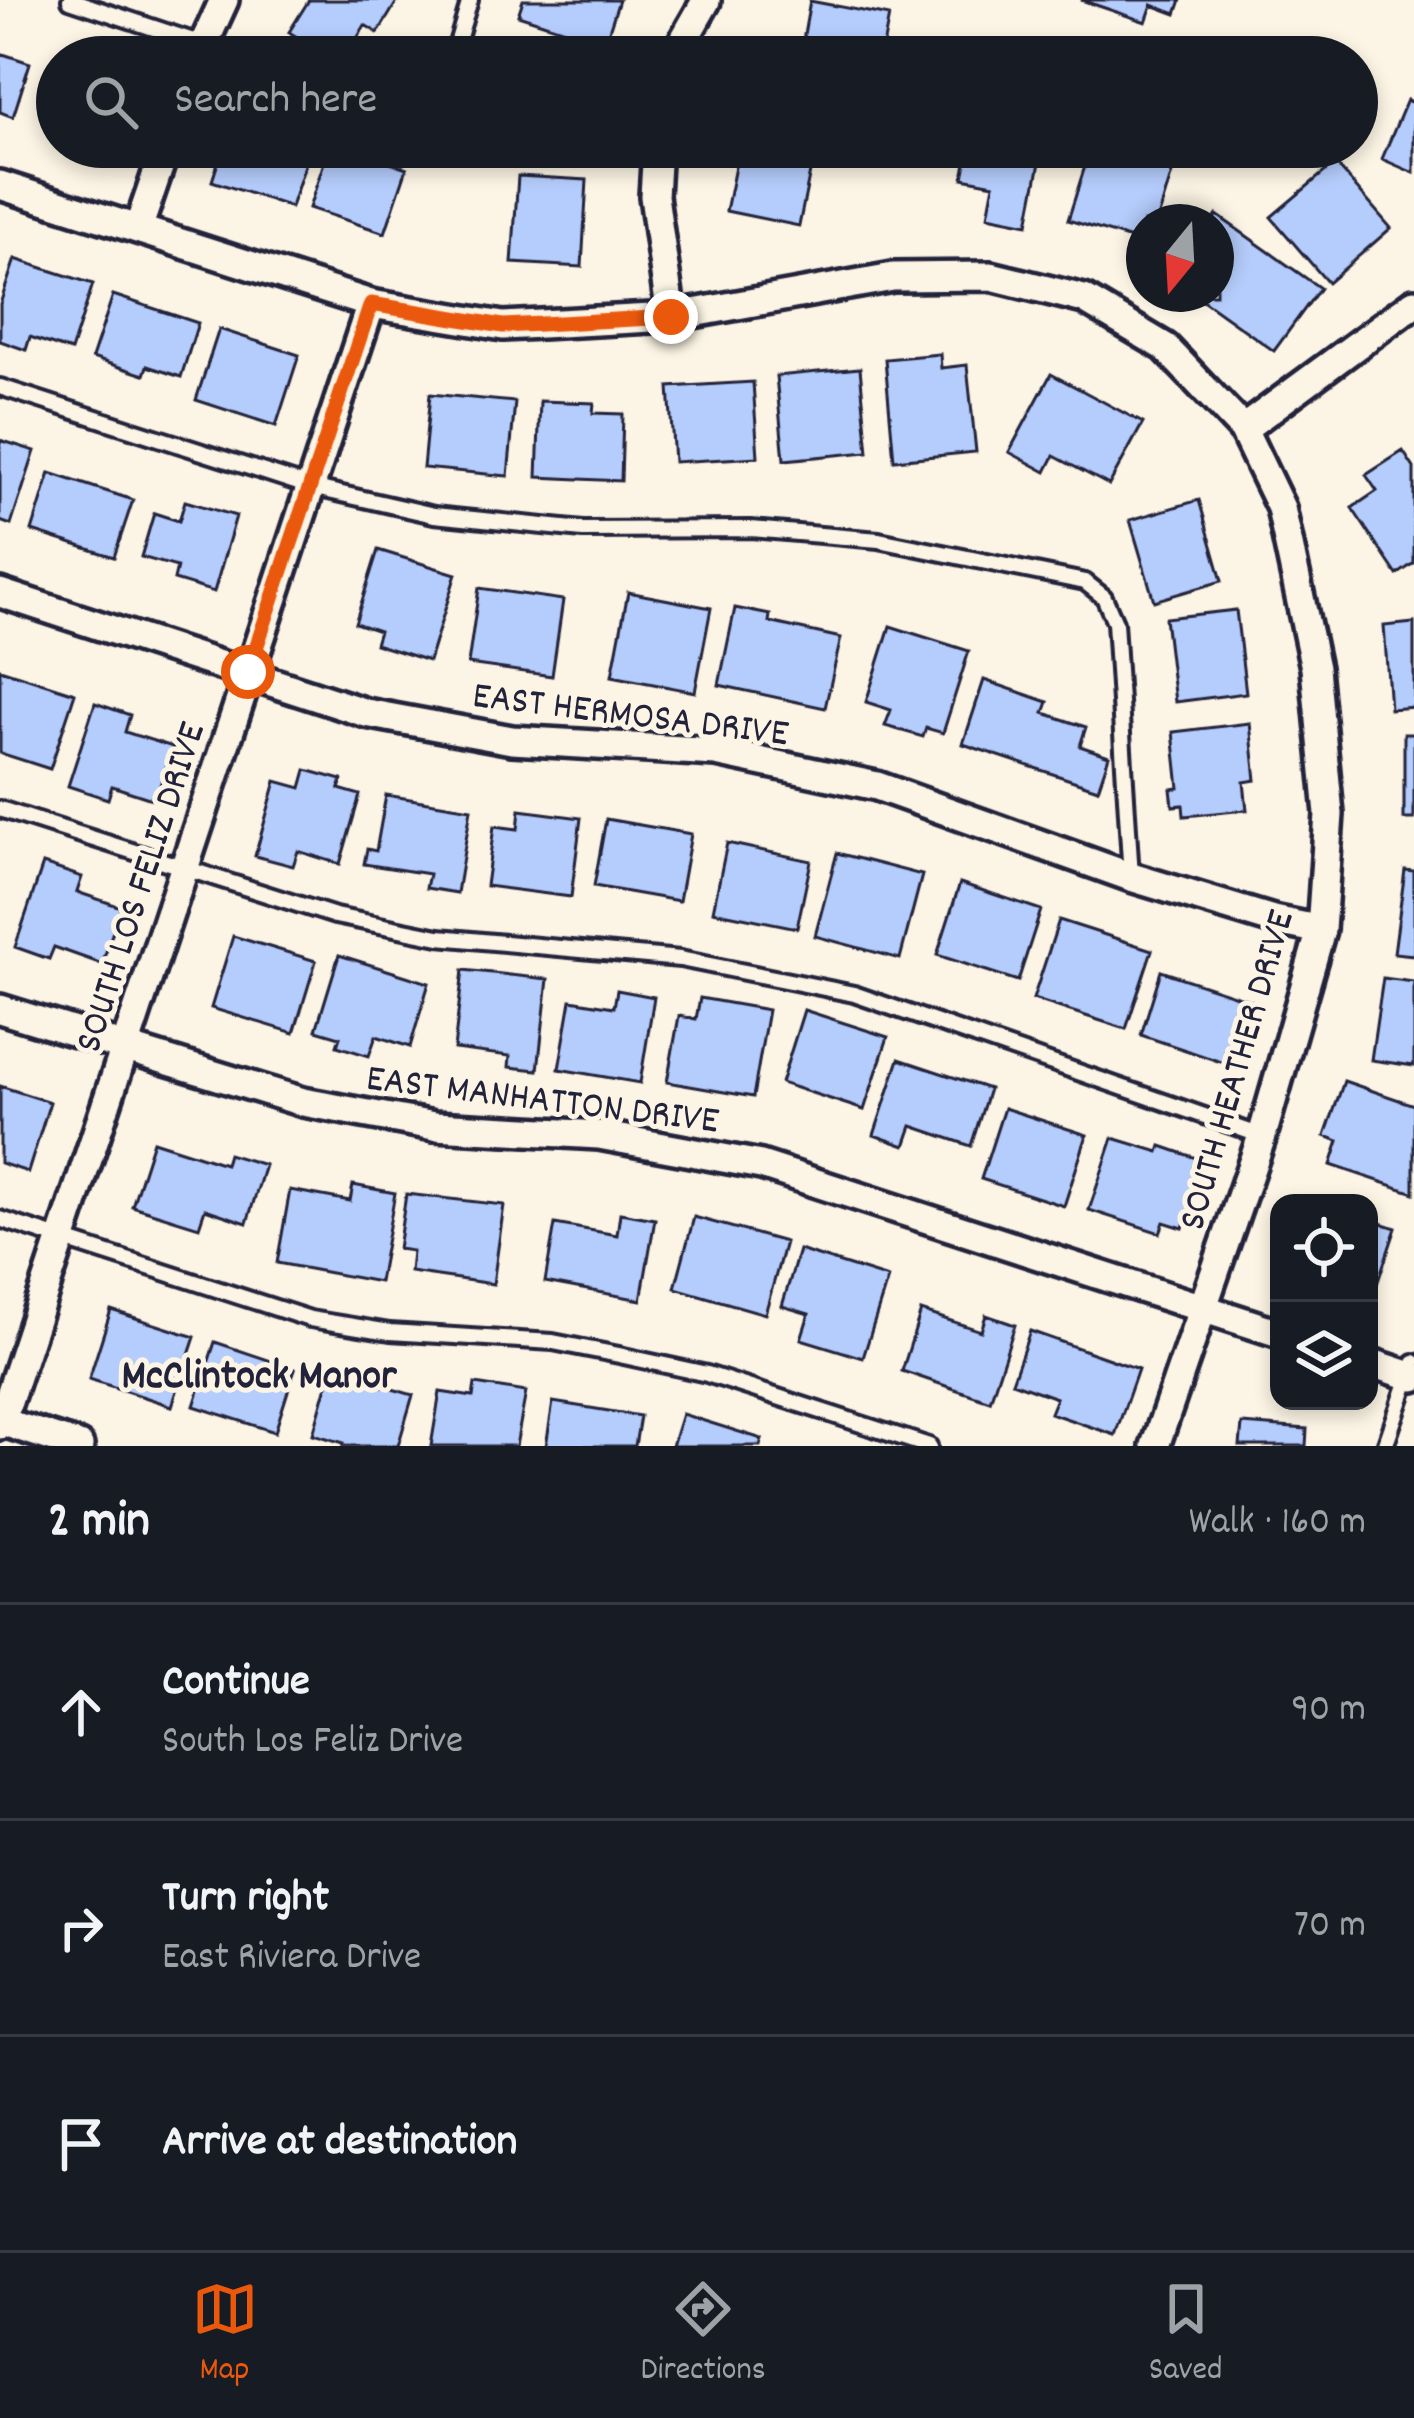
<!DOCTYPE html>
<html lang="en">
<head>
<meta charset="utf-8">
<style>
	body { margin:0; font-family:Dekko,sans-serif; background:#20242c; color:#f1f3f6 }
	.controls { position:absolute; right:36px; bottom:36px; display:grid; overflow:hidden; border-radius:24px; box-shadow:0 6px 18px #0003 }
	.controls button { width:108px; height:108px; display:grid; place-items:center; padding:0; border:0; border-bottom:3px solid #363941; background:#171b24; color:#f1f3f6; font:60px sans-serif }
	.compass { position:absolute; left:1126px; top:204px; width:108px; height:108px; border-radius:50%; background:#171b24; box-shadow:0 6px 18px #0003; rotate:198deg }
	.stop { position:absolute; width:36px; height:36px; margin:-27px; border:9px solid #ea580c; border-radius:50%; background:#fff }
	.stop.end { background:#ea580c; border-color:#fff; box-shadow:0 3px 12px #0008 }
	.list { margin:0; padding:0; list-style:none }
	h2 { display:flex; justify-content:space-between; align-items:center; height:156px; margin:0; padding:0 48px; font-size:51px }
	h2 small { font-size:39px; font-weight:400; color:#9ea1a6 }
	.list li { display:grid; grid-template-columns:78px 1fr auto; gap:36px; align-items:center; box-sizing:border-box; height:216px; padding:0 48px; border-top:3px solid #363941 }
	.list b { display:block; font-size:45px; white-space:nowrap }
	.list p { margin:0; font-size:39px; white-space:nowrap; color:#9ea1a6 }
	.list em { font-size:39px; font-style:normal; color:#9ea1a6 }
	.icon { flex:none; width:66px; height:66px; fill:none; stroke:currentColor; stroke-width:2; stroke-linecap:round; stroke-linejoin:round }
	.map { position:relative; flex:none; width:1414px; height:1446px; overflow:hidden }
	.search { position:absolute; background:#171b24; box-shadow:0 6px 18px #0003; left:36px; right:36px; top:36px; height:132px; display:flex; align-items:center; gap:30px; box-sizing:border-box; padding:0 42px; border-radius:66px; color:#9ea1a6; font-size:45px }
	.sheet { height:804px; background:#171b24 }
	nav { display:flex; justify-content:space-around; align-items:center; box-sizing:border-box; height:168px; border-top:3px solid #363941; background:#171b24; font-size:33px; color:#9ea1a6 }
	nav a { display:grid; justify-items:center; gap:6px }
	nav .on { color:#ea580c }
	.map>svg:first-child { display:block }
</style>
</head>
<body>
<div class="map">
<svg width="1414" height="1446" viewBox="0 0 1414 1446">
	<rect width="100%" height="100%" fill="#fcf5e5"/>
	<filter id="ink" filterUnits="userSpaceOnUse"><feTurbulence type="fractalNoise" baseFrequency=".00833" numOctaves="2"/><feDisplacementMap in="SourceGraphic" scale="24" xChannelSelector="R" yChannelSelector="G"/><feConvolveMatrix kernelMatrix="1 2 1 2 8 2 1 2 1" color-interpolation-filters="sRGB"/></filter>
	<g filter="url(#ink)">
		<!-- building -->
		<path fill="#b5cdfc" stroke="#22223b" stroke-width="3" d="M 309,0 L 398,0 L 378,33 L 365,25 L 346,57 L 330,57 L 289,32 Z
			M 523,0 L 619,0 L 605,43 L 518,15 Z
			M 1081,0 L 1181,0 L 1176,14 L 1152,5 L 1146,22 Z
			M 810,1 L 889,16 L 881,57 L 800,57 Z
			M 535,45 L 578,57 L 532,57 Z
			M 0,53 L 30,63 L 13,117 L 0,112 Z
			M 1407,100 L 1414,103 L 1414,173 L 1382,159 Z
			M 223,147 L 311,147 L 291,207 L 212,181 Z
			M 329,147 L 343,147 L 407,168 L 385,233 L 309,208 Z
			M 739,147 L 815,147 L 799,226 L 726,211 Z
			M 969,147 L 1043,147 L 1028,224 L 988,216 L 994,184 L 963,178 Z
			M 1091,147 L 1145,147 L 1177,157 L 1157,222 L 1144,222 L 1144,243 L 1068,220 Z
			M 1335,163 L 1391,228 L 1328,283 L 1271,217 Z
			M 518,176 L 587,180 L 582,267 L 512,263 Z
			M 1217,215 L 1320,288 L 1274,351 L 1194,294 L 1216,294 L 1216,222 L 1212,222 Z
			M 15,259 L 93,284 L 71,351 L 30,337 L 26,350 L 0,341 L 0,304 Z
			M 113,295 L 198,323 L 181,377 L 147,366 L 144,375 L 92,358 Z
			M 219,329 L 299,355 L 276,426 L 196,400 Z
			M 940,354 L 941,368 L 967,365 L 976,452 L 894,460 L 885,359 Z
			M 860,368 L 868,452 L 784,460 L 776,376 Z
			M 1051,374 L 1143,423 L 1109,485 L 1054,456 L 1046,472 L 1009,452 Z
			M 753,382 L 758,457 L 674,462 L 669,387 Z
			M 430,394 L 515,402 L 508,476 L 423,468 Z
			M 540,401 L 594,403 L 593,413 L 623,414 L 621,481 L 537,477 Z
			M 0,440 L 35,451 L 11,525 L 0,521 Z
			M 1403,451 L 1414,468 L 1414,563 L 1397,575 L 1352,508 L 1377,491 L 1366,475 Z
			M 50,473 L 133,500 L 114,557 L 32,531 Z
			M 1199,500 L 1222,581 L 1154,601 L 1130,520 Z
			M 185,501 L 236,516 L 214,592 L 174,580 L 177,567 L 141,557 L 154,513 L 179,521 Z
			M 378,550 L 456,574 L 429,661 L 375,644 L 379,631 L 355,623 Z
			M 479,588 L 563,600 L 552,676 L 468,664 Z
			M 628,592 L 711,608 L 695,692 L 612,676 Z
			M 735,608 L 770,615 L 769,622 L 841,638 L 825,708 L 719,685 Z
			M 1236,610 L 1246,693 L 1175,702 L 1165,618 Z
			M 1414,623 L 1414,707 L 1390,709 L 1384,626 Z
			M 890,626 L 969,651 L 943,733 L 926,728 L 923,737 L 885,726 L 891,710 L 866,702 Z
			M 0,669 L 75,693 L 50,769 L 0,753 Z
			M 984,680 L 1048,702 L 1044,713 L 1086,727 L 1080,746 L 1109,756 L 1098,789 L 963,744 Z
			M 95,703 L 130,715 L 125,732 L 173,747 L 155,800 L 112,786 L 108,799 L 68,786 Z
			M 1250,723 L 1256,780 L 1244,782 L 1247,810 L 1184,816 L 1183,805 L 1173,806 L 1171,789 L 1179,788 L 1173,732 Z
			M 1404,734 L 1414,734 L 1414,819 L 1404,819 Z
			M 306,770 L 342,780 L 339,789 L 360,795 L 340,864 L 298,851 L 293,866 L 255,856 L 276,781 L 301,788 Z
			M 386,795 L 471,809 L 457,893 L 426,888 L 429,874 L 364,864 L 367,849 L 376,851 Z
			M 520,810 L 581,818 L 571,897 L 486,886 L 494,826 L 518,829 Z
			M 606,819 L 691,834 L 679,901 L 594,886 Z
			M 727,843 L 811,861 L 797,928 L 713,911 Z
			M 837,853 L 922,875 L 900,959 L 815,936 Z
			M 43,864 L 82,877 L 77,892 L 121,907 L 102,964 L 54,947 L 49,959 L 15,947 Z
			M 1405,870 L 1414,871 L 1414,955 L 1394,953 Z
			M 960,883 L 1041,910 L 1018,981 L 937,955 Z
			M 1059,920 L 1152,950 L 1126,1029 L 1033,999 Z
			M 233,936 L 316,961 L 294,1033 L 211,1008 Z
			M 339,955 L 429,983 L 410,1047 L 376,1036 L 369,1056 L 337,1046 L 340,1037 L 316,1030 Z
			M 463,970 L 548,979 L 538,1070 L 509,1067 L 510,1056 L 454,1049 Z
			M 1161,971 L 1252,1001 L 1233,1066 L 1141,1035 Z
			M 1383,978 L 1414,982 L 1414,1066 L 1371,1060 Z
			M 617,990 L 654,997 L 640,1083 L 559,1069 L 571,1000 L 614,1007 Z
			M 700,998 L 768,1010 L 753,1097 L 667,1082 L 679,1016 L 696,1019 Z
			M 804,1010 L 888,1037 L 864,1110 L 781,1083 Z
			M 899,1059 L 989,1089 L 971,1146 L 912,1126 L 905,1146 L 874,1135 Z
			M 1344,1081 L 1414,1105 L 1414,1193 L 1331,1165 L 1339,1141 L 1325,1136 Z
			M 0,1086 L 50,1102 L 28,1172 L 0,1163 Z
			M 1004,1108 L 1087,1135 L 1064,1206 L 981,1179 Z
			M 1113,1138 L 1159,1152 L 1161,1146 L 1205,1161 L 1183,1228 L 1164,1222 L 1160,1233 L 1089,1210 Z
			M 153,1141 L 225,1164 L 228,1154 L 265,1165 L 247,1223 L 205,1209 L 199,1227 L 132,1206 Z
			M 353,1185 L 395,1193 L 379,1282 L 277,1263 L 290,1190 L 350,1201 Z
			M 406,1194 L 504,1205 L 493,1284 L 410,1272 L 412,1251 L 398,1249 Z
			M 620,1213 L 655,1219 L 641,1300 L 545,1282 L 555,1224 L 617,1235 Z
			M 694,1217 L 785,1242 L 765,1314 L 675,1288 Z
			M 1369,1219 L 1396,1228 L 1369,1308 Z
			M 799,1250 L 888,1278 L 863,1358 L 801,1339 L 809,1314 L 782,1306 Z
			M 111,1310 L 195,1337 L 172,1406 L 89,1379 Z
			M 921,1311 L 981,1331 L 986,1315 L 1015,1325 L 990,1401 L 902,1371 Z
			M 1030,1331 L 1138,1369 L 1115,1435 L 1050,1413 L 1056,1398 L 1012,1382 Z
			M 215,1342 L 295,1369 L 275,1432 L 194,1406 Z
			M 331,1371 L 413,1395 L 398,1446 L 343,1446 L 344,1443 L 313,1434 Z
			M 475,1384 L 526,1392 L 516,1446 L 431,1446 L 440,1392 L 473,1397 Z
			M 553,1402 L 640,1416 L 635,1446 L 546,1446 Z
			M 682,1414 L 762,1439 L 760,1446 L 672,1446 Z
			M 1242,1424 L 1307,1429 L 1306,1446 L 1240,1446 Z"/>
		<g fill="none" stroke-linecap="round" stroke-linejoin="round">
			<!-- service casing -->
			<g stroke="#22223b" stroke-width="22">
				<path id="service" d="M 70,0 L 241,57
					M 453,57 L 470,0
					M 0,387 L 311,487 L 434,515 L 583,530 L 751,529 L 879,540 L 1085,582 L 1104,597 L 1115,622 L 1131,877
					M 0,809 L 335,916 L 439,937 L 680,959 L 854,994 L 1262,1136
					M 0,1219 L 310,1319 L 390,1332 L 553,1342 L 619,1355 L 707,1374 L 929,1446
					M 1385,1446 L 1414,1362"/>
			</g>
			<!-- minor casing -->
			<g stroke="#22223b" stroke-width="36">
				<path id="minor" d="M 198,57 L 224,0
					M 674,57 L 706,1
					M 657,147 L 654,196 L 671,317
					M 0,185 L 371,304 L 503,326 L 671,317 L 893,277 L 991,276 L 1084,299 L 1165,347 L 1243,429 L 1281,508 L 1315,668 L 1329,814 L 1321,930 L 1262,1136 L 1155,1446
					M 138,229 L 166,147
					M 1243,429 L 1414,303
					M 0,593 L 366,713 L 512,740 L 716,752 L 877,786 L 1131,877 L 1273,920 L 1321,930
					M 0,1009 L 303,1102 L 434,1126 L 599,1135 L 761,1165 L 1279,1333
					M 1369,1362 L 1414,1377
					M 0,1421 L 79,1446
					M 0,1425 L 371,304"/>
			</g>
			<!-- service -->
			<use href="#service" stroke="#fcf5e5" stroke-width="14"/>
			<!-- minor -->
			<use href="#minor" stroke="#fcf5e5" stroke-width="27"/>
		</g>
	</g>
	<g fill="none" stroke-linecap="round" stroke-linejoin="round" filter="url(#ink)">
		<!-- route -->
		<path stroke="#ea580c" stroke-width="15" d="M 248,672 L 371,304 L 503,326 L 671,317"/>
	</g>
	<g text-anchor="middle" stroke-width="10" stroke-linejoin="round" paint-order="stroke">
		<!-- street labels -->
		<g font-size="39" fill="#22223b" stroke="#fcf5e5">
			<text transform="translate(631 711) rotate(7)" y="14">EAST HERMOSA DRIVE</text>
			<text transform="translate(137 886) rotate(-72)" y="14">SOUTH LOS FELIZ DRIVE</text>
			<text transform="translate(1233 1069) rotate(-74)" y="14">SOUTH HEATHER DRIVE</text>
			<text transform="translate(543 1096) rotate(7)" y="14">EAST MANHATTON DRIVE</text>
		</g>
		<!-- neighbourhood labels -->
		<g font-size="42" font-weight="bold" fill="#22223b" stroke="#fcf5e5">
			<text x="259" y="1387">McClintock Manor</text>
		</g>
	</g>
</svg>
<div class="controls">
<button><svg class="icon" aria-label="locate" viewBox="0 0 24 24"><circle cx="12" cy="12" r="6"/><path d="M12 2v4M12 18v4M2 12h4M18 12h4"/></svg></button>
<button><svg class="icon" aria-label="layers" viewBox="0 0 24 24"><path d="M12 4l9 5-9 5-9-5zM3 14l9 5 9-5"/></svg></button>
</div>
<svg class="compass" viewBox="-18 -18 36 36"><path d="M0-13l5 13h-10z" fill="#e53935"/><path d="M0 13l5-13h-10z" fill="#9ea1a6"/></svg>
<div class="stop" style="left:248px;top:672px"></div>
<div class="stop end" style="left:671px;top:317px"></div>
<div class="search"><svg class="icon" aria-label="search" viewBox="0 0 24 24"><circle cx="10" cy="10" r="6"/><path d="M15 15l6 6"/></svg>Search here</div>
</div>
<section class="sheet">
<h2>2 min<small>Walk · 160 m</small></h2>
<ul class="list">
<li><svg class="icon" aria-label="ahead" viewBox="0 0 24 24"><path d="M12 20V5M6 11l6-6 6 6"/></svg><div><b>Continue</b><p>South Los Feliz Drive</p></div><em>90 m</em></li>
<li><svg class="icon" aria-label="right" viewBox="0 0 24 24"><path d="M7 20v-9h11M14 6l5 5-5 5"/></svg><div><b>Turn right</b><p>East Riviera Drive</p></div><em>70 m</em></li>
<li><svg class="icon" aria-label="arrive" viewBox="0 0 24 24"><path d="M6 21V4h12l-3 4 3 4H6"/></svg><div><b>Arrive at destination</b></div></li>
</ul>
</section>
<nav>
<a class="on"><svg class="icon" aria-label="map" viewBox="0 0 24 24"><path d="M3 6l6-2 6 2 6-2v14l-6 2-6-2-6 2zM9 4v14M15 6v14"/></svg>Map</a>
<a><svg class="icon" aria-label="directions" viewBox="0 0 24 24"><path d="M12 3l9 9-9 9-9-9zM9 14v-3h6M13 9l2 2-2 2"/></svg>Directions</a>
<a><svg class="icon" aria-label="saved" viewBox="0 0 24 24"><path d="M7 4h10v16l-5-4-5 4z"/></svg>Saved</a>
</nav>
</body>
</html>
